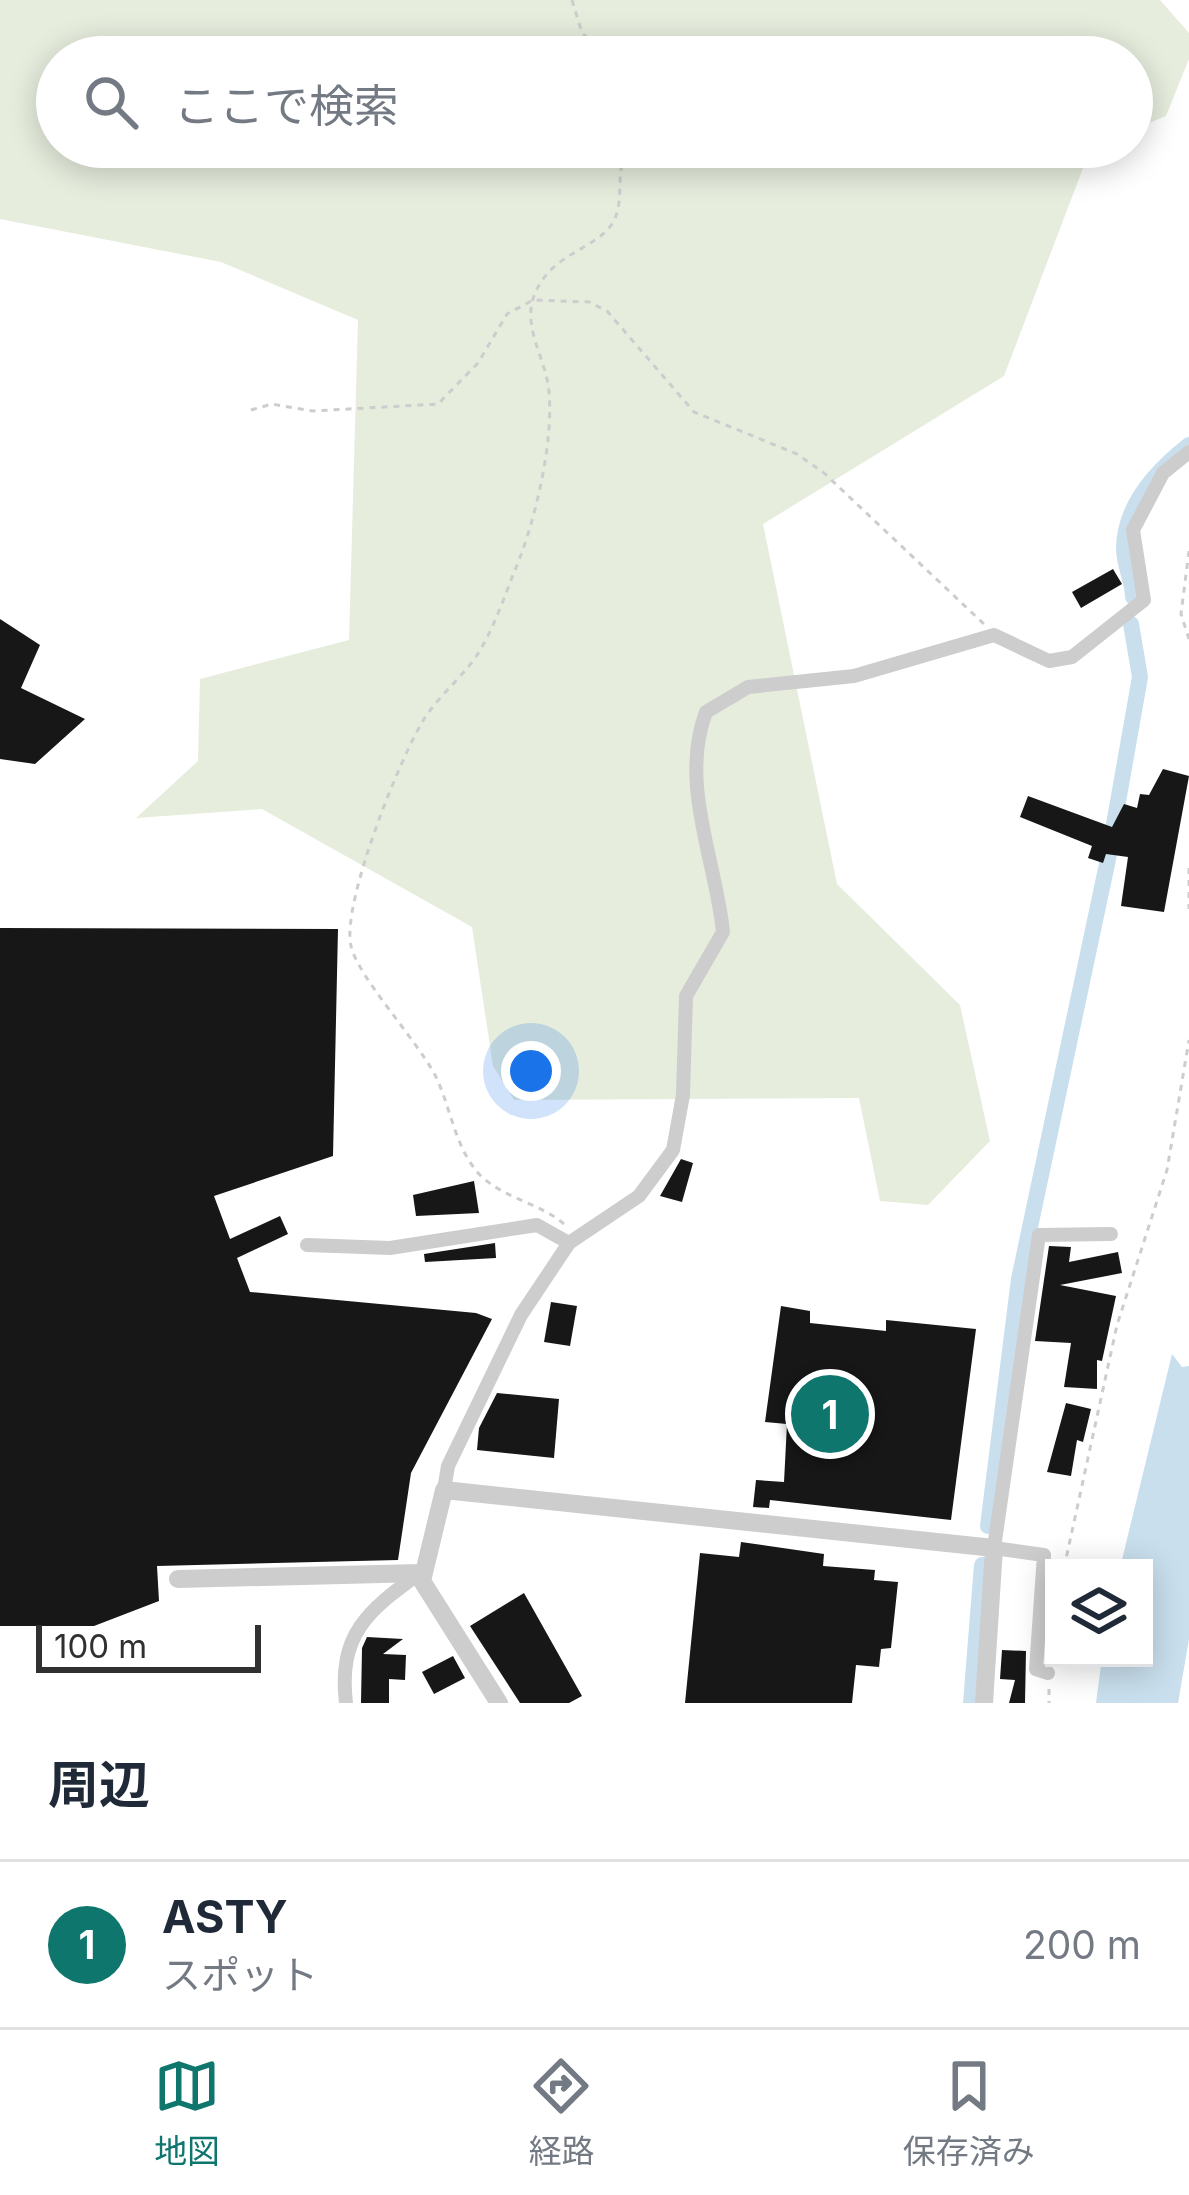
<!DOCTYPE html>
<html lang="ja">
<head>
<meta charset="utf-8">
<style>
	body { margin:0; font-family:Inter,"Noto Sans JP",sans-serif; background:#f6f6f7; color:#1f2937 }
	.controls { position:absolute; right:36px; bottom:36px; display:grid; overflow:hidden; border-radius:0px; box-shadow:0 6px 30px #0003 }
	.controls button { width:108px; height:108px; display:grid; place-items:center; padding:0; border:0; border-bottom:3px solid #e0e1e3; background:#fff; color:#1f2937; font:60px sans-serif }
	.scale { position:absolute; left:36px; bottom:30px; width:225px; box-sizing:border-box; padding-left:12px; border:6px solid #303030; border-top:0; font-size:33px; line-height:42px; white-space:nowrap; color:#303030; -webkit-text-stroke:9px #fff; paint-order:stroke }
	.you { position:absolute; left:531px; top:1071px; width:42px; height:42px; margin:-30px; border:9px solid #fff; border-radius:50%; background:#1a73e8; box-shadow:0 0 0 18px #1a73e833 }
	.badge { display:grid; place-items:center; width:78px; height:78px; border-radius:50%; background:#0f766e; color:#fff; font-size:39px; font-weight:700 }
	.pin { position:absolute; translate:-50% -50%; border:6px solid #fff; box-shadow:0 3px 12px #0006 }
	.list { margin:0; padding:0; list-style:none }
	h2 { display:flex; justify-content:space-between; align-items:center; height:156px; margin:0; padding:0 48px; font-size:51px }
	h2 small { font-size:39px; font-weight:400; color:#747a83 }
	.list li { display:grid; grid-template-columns:78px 1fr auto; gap:36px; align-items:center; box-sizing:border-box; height:168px; padding:0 48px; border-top:3px solid #e0e1e3 }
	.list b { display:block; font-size:45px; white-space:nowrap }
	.list p { margin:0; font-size:39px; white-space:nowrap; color:#747a83 }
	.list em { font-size:39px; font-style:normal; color:#747a83 }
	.icon { flex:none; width:66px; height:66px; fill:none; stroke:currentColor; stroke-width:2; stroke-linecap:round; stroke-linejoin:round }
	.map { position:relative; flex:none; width:1189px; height:1703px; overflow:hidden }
	.search { position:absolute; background:#fff; box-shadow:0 6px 30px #0003; left:36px; right:36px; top:36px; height:132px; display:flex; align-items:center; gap:30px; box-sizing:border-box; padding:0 42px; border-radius:66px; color:#747a83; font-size:45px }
	.sheet { height:324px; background:#fff }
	nav { display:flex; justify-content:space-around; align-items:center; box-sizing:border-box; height:168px; border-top:3px solid #e0e1e3; background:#fff; font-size:33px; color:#747a83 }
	nav a { display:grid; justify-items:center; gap:6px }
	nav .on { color:#0f766e }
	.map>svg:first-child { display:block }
</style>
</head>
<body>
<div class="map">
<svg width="1189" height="1703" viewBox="0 0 1189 1703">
	<rect width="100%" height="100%" fill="#fff"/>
	<!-- green -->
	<path fill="#e6eddd" d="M 0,0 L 1160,0 L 1189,33 L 1189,59 L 1166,116 L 1132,130 L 1132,57 L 57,57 L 57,147 L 1091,147 L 1004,376 L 763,524 L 837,884 L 960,1005 L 990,1141 L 928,1205 L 880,1201 L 859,1098 L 514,1100 L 493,1066 L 472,927 L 262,809 L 136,818 L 198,761 L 200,679 L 349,640 L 358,320 L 221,262 L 0,219 Z"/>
	<!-- water -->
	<path fill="#c9dfed" d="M 1172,1354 L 1182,1367 L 1189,1366 L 1189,1639 L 1178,1703 L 1096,1703 L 1102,1658 L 1144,1658 L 1144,1568 L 1120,1568 Z"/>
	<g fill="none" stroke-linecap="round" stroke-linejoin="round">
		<!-- canal -->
		<path stroke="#c9dfed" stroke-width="16" d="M 1133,597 C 1133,581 1124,565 1124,549 C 1124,505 1157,470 1189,445
			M 988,1526 L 1019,1279 L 1107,864 L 1140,677 L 1131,624
			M 971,1703 L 982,1565"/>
	</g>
	<!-- building -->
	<path fill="#171717" d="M 1113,569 L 1122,584 L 1081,608 L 1072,592 Z
		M 0,619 L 40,645 L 21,688 L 85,719 L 35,764 L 0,759 Z
		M 1163,769 L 1189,776 L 1164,912 L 1121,906 L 1128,857 L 1106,854 L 1103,863 L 1088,858 L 1092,846 L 1020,817 L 1028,796 L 1112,827 L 1124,804 L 1137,808 L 1140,794 L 1149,795 Z
		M 0,928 L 338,929 L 333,1156 L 214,1196 L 230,1239 L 280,1216 L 288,1234 L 237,1258 L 250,1292 L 476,1313 L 492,1319 L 411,1473 L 398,1560 L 157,1566 L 159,1601 L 94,1626 L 0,1626 Z
		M 681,1159 L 693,1163 L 682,1202 L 660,1196 Z
		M 474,1181 L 479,1213 L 416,1216 L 413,1195 Z
		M 495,1243 L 496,1258 L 425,1262 L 424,1254 Z
		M 1049,1246 L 1071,1247 L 1069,1262 L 1118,1252 L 1122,1273 L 1060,1285 L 1116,1296 L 1102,1361 L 1097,1360 L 1097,1389 L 1064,1387 L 1071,1343 L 1035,1341 Z
		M 551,1302 L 577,1306 L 570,1346 L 544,1342 Z
		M 781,1306 L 810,1311 L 810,1323 L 886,1331 L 886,1320 L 976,1329 L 951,1520 L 770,1500 L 769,1508 L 753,1507 L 756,1480 L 784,1482 L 787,1424 L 765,1422 Z
		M 497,1393 L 559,1399 L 554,1458 L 477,1450 L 479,1428 Z
		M 1066,1403 L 1091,1409 L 1083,1442 L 1077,1440 L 1071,1476 L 1047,1472 Z
		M 741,1542 L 824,1554 L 823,1566 L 875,1570 L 874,1580 L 898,1582 L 891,1648 L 881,1649 L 879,1667 L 856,1665 L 852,1703 L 685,1703 L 700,1553 L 739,1557 Z
		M 524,1593 L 582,1696 L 569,1703 L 520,1703 L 470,1626 Z
		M 367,1637 L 403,1639 L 383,1654 L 406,1655 L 405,1680 L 389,1679 L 389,1703 L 361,1703 L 362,1648 Z
		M 1002,1650 L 1026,1651 L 1025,1703 L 1009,1703 L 1015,1680 L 1000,1679 Z
		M 453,1656 L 465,1678 L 434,1694 L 422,1672 Z"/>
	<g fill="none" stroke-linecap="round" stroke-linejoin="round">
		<!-- path -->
		<path stroke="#cdcdcd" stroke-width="3" stroke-dasharray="6 6" stroke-linecap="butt" d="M 572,0 L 582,33 L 609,57
			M 251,410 L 272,404 L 312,411 L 438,404 L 478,363 L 507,314 L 533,300 L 589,302 L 607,311 L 694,412 L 797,454 L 824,473 L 985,625
			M 1189,551 L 1181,614 L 1189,639
			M 1189,868 L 1189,909
			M 564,1224 C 540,1203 502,1198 479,1174 C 454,1146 451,1107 435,1075 C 416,1039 358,977 351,946 C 341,904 401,754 426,716 C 443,691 469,672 483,645 C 496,622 505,595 515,570 C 535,523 556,435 548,384 C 543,355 523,326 534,296 C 550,253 595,250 612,224 C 627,200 612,171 630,147
			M 1064,1568 L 1117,1325 L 1167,1170 L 1189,1040
			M 1049,1689 L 1049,1703"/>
		<!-- minor -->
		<path stroke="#cdcdcd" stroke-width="14" d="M 307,1245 L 390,1248 L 537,1225 L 569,1243
			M 444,1490 L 448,1466 L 521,1315 L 569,1243 L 639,1196 L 673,1150 L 683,1095 L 686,996 L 723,932 C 716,861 679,783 706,712 L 748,687 L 854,676 L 994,635 L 1049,661 L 1072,657 L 1144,600 L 1133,530 L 1163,473 L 1189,452
			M 1048,1673 L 1036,1669 L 1044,1555 L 994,1548 L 1039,1235 L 1111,1234
			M 346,1703 C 338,1635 367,1611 420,1573"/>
		<!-- tertiary -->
		<path stroke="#cdcdcd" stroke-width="18" d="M 178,1579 L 421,1573
			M 499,1703 L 422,1581 L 444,1490 L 994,1548 L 984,1703"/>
	</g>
</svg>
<div class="controls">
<button><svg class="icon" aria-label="layers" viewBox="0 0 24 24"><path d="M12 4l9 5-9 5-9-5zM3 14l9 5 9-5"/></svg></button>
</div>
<div class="scale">100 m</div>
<div class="you"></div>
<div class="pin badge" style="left:830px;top:1414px">1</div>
<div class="search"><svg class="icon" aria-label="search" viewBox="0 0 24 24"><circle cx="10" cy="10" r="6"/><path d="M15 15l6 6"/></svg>ここで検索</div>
</div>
<section class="sheet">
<h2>周辺<small></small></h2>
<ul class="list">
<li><span class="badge">1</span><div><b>ASTY</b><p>スポット</p></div><em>200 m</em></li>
</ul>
</section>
<nav>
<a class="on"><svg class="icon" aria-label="map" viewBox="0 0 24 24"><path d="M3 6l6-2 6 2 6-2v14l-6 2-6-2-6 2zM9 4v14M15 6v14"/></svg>地図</a>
<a><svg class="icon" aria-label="directions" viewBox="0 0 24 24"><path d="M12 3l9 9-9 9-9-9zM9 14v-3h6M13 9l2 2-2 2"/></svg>経路</a>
<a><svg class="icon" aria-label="saved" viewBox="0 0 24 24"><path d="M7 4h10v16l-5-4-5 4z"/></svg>保存済み</a>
</nav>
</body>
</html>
